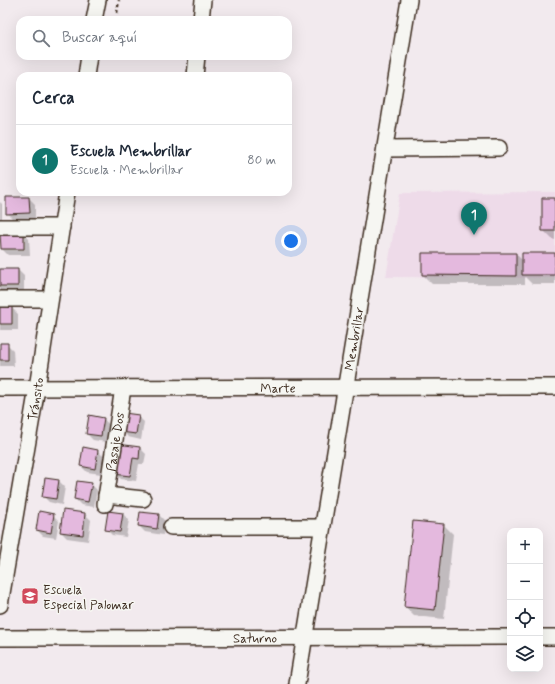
<!DOCTYPE html>
<html lang="es">
<head>
<meta charset="utf-8">
<style>
	body { margin:0; font-family:Mynerve,sans-serif; background:#f2f2f3; color:#1f2937 }
	.controls { position:absolute; right:12px; bottom:12px; display:grid; overflow:hidden; border-radius:8px; box-shadow:0 4px 16px #0002 }
	.controls button { width:36px; height:36px; display:grid; place-items:center; padding:0; border:0; border-bottom:1px solid #e0e1e3; background:#fff; color:#1f2937; font:20px sans-serif }
	.you { position:absolute; left:291px; top:241px; width:14px; height:14px; margin:-10px; border:3px solid #fff; border-radius:50%; background:#1a73e8; box-shadow:0 0 0 6px #1a73e833 }
	.badge { display:grid; place-items:center; width:26px; height:26px; border-radius:50%; background:#0f766e; color:#fff; font-size:13px; font-weight:700 }
	.pin { position:absolute; translate:-50% -33px; filter:drop-shadow(0 1px 2px #0008) }
	.pin::after { content:''; position:absolute; top:21px; width:14px; height:12px; background:inherit; clip-path:polygon(0 0,100% 0,50% 100%) }
	.list { margin:0; padding:0; list-style:none }
	h2 { display:flex; justify-content:space-between; align-items:center; height:52px; margin:0; padding:0 16px; font-size:17px }
	h2 small { font-size:13px; font-weight:400; color:#747a83 }
	.list li { display:grid; grid-template-columns:26px 1fr auto; gap:12px; align-items:center; box-sizing:border-box; height:72px; padding:0 16px; border-top:1px solid #e0e1e3 }
	.list b { display:block; font-size:15px; white-space:nowrap }
	.list p { margin:0; font-size:13px; white-space:nowrap; color:#747a83 }
	.list em { font-size:13px; font-style:normal; color:#747a83 }
	.icon { flex:none; width:22px; height:22px; fill:none; stroke:currentColor; stroke-width:2; stroke-linecap:round; stroke-linejoin:round }
	.map { position:relative; flex:none; width:555px; height:684px; overflow:hidden }
	.search { position:absolute; background:#fff; box-shadow:0 4px 16px #0002; left:16px; top:16px; width:276px; height:44px; display:flex; align-items:center; gap:10px; box-sizing:border-box; padding:0 14px; border-radius:12px; color:#747a83; font-size:15px }
	.panel { position:absolute; background:#fff; box-shadow:0 4px 16px #0002; left:16px; top:72px; width:276px; height:124px; border-radius:12px }
	.map>svg:first-child { display:block }
</style>
</head>
<body>
<div class="map">
<svg width="555" height="684" viewBox="0 0 555 684">
	<rect width="100%" height="100%" fill="#f2eaee"/>
	<filter id="ink" filterUnits="userSpaceOnUse"><feTurbulence type="fractalNoise" baseFrequency=".025" numOctaves="2"/><feDisplacementMap in="SourceGraphic" scale="8" xChannelSelector="R" yChannelSelector="G"/><feConvolveMatrix kernelMatrix="1 2 1 2 8 2 1 2 1" color-interpolation-filters="sRGB"/></filter>
	<g filter="url(#ink)">
		<!-- built -->
		<path fill="#eedbe9" d="M 555,192 L 555,278 L 386,277 L 400,193 Z"/>
		<!-- shadow -->
		<path fill="#0003" d="M 29,198 L 35,204 L 35,219 L 13,219 L 7,213 Z
			M 555,199 L 555,240 L 552,239 L 543,230 Z
			M 0,202 L 2,204 L 2,219 L 0,219 Z
			M 23,233 L 29,239 L 30,255 L 8,255 L 2,249 Z
			M 516,254 L 523,261 L 555,254 L 555,284 L 532,284 L 525,277 L 525,284 L 432,284 L 423,275 Z
			M 0,270 L 18,270 L 24,276 L 24,291 L 2,292 L 0,289 Z
			M 0,308 L 12,308 L 18,314 L 18,330 L 0,330 Z
			M 0,344 L 7,344 L 13,350 L 14,366 L 0,366 Z
			M 138,416 L 144,422 L 141,440 L 128,437 L 122,431 Z
			M 103,418 L 109,425 L 106,442 L 93,440 L 87,434 Z
			M 140,448 L 146,454 L 144,464 L 139,464 L 136,481 L 121,479 L 115,473 Z
			M 98,451 L 104,457 L 101,474 L 87,472 L 81,466 Z
			M 46,479 L 59,481 L 65,487 L 62,505 L 49,502 L 43,496 Z
			M 91,484 L 97,490 L 94,507 L 81,505 L 75,499 Z
			M 64,511 L 85,514 L 91,520 L 88,541 L 67,538 L 61,532 Z
			M 123,514 L 129,520 L 126,537 L 112,535 L 106,529 Z
			M 53,515 L 59,521 L 56,538 L 43,536 L 37,530 Z
			M 159,515 L 165,521 L 163,535 L 145,532 L 139,526 Z
			M 444,525 L 453,534 L 444,619 L 414,616 L 405,607 Z"/>
		<!-- building -->
		<path fill="#e4b9de" stroke="#3b2a1e" d="M 6,197 L 29,197 L 30,213 L 6,214 Z
			M 542,198 L 555,198 L 555,231 L 542,231 Z
			M 24,232 L 24,249 L 1,249 L 0,233 Z
			M 422,253 L 516,253 L 516,276 L 422,275 Z
			M 522,253 L 555,253 L 555,275 L 522,275 Z
			M 0,269 L 18,269 L 18,286 L 0,286 Z
			M 0,307 L 12,307 L 12,324 L 0,324 Z
			M 0,343 L 8,343 L 8,360 L 0,360 Z
			M 124,413 L 139,415 L 136,434 L 121,432 Z
			M 89,415 L 104,418 L 101,436 L 86,434 Z
			M 118,444 L 140,447 L 139,459 L 133,458 L 130,476 L 114,474 Z
			M 83,447 L 98,450 L 95,469 L 80,466 Z
			M 45,478 L 59,480 L 56,499 L 42,497 Z
			M 77,481 L 92,483 L 88,502 L 74,499 Z
			M 63,510 L 85,513 L 83,535 L 60,532 Z
			M 39,511 L 54,514 L 51,533 L 36,530 Z
			M 108,511 L 123,513 L 120,532 L 105,530 Z
			M 140,512 L 159,514 L 157,529 L 138,526 Z
			M 413,521 L 444,524 L 435,610 L 404,607 Z"/>
		<g fill="none" stroke-linecap="round" stroke-linejoin="round">
			<!-- minor casing -->
			<g stroke="#3b2a1e" stroke-width="18">
				<g id="minor">
					<path d="M 94,20 L 98,0"/>
					<path d="M 201,20 L 203,0"/>
					<path d="M 86,76 L 89,56"/>
					<path d="M 195,76 L 197,56"/>
					<path d="M 385,149 L 499,148"/>
					<path d="M 0,227 L 62,227"/>
					<path d="M 0,299 L 50,299"/>
					<path id="s1" d="M 0,388 L 555,387"/>
					<path d="M 106,495 L 143,499"/>
					<path id="s2" d="M 105,504 L 123,388"/>
					<path d="M 171,527 L 322,527"/>
					<path id="s3" d="M 0,605 L 37,388 L 67,192"/>
					<path d="M 540,637 L 555,637"/>
					<path id="s4" d="M 0,638 L 510,637"/>
					<path id="s5" d="M 297,684 L 409,0"/>
				</g>
			</g>
			<!-- path -->
			<path stroke="#3b2a1e" stroke-width="2.5" stroke-dasharray="3 3" stroke-linecap="butt" d="M 117,13 L 119,0"/>
			<!-- minor -->
			<use href="#minor" stroke="#f6f6f2" stroke-width="15"/>
		</g>
	</g>
	<!-- icons -->
	<defs>
		<g id="school-square" transform="scale(0.9)"><rect x="-9" y="-9" width="18" height="18" rx="4" fill="#d1495b" stroke="#f6f6f2"/><path d="M0-5L7-2L0 1L-7-2ZM-4 1L0 2.5L4 1V4Q0 6-4 4Z" fill="#fff"/></g>
	</defs>
	<g fill-rule="evenodd">
		<use href="#school-square" x="30" y="596"/>
	</g>
	<g text-anchor="middle" stroke-width="3" stroke-linejoin="round" paint-order="stroke">
		<!-- street labels -->
		<g font-size="13" fill="#3b2a1e" stroke="#f6f6f2">
			<text dy="5" stroke="none"><textPath href="#s5" startOffset="350">Membrillar</textPath></text>
			<text dy="5" stroke="none"><textPath href="#s1" startOffset="278">Marte</textPath></text>
			<text dy="5" stroke="none"><textPath href="#s3" startOffset="209">Tránsito</textPath></text>
			<text dy="5" stroke="none"><textPath href="#s2" startOffset="63">Pasaje Dos</textPath></text>
			<text dy="5" stroke="none"><textPath href="#s4" startOffset="255">Saturno</textPath></text>
		</g>
		<!-- poi labels -->
		<g font-size="13" fill="#3b2a1e" stroke="#f6f6f2" text-anchor="start">
			<text x="43" y="594">Escuela<tspan x="43" dy="15">Especial Palomar</tspan></text>
		</g>
	</g>
</svg>
<div class="controls">
<button>+</button>
<button>−</button>
<button><svg class="icon" aria-label="locate" viewBox="0 0 24 24"><circle cx="12" cy="12" r="6"/><path d="M12 2v4M12 18v4M2 12h4M18 12h4"/></svg></button>
<button><svg class="icon" aria-label="layers" viewBox="0 0 24 24"><path d="M12 4l9 5-9 5-9-5zM3 14l9 5 9-5"/></svg></button>
</div>
<div class="you"></div>
<div class="pin badge" style="left:474px;top:235px">1</div>
<div class="search"><svg class="icon" aria-label="search" viewBox="0 0 24 24"><circle cx="10" cy="10" r="6"/><path d="M15 15l6 6"/></svg>Buscar aquí</div>
<section class="panel">
<h2>Cerca<small></small></h2>
<ul class="list">
<li><span class="badge">1</span><div><b>Escuela Membrillar</b><p>Escuela · Membrillar</p></div><em>80 m</em></li>
</ul>
</section>
</div>
</body>
</html>
